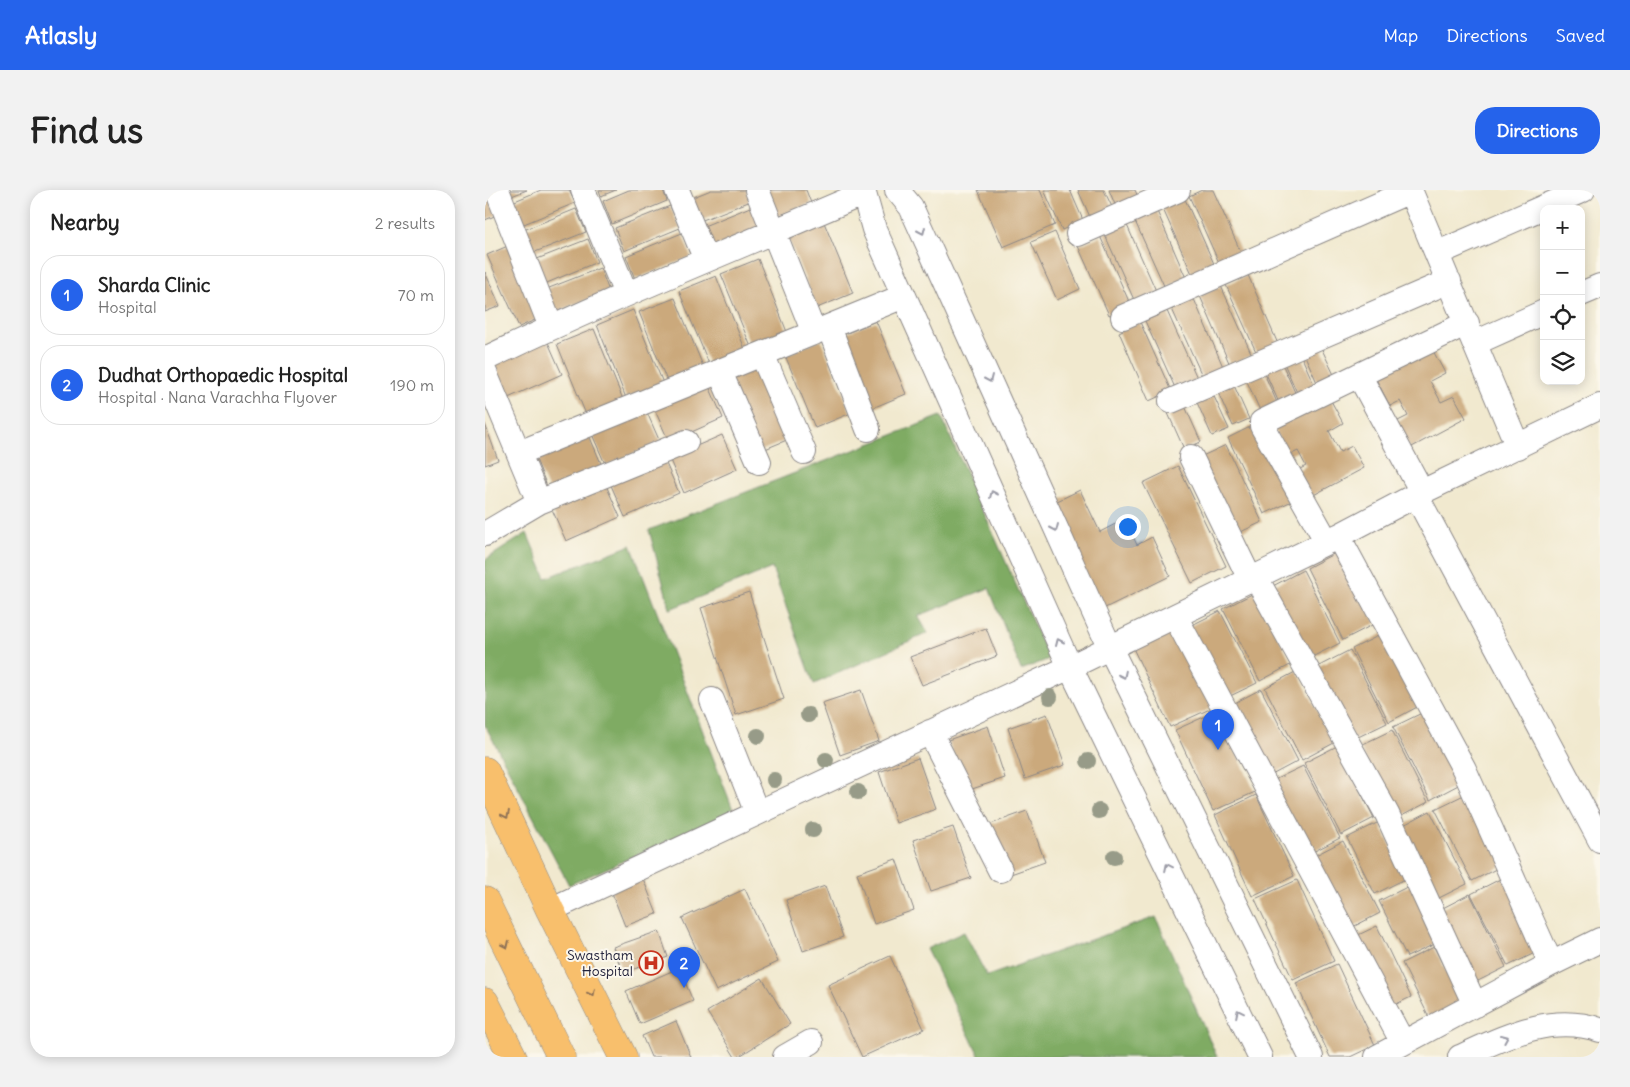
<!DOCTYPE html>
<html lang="en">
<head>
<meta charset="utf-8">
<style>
	body { margin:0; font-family:Delius,sans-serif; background:#f2f2f2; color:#222 }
	.controls { position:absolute; right:15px; top:15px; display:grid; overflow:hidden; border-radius:10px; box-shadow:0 2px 12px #0003 }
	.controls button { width:45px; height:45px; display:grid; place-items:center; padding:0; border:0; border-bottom:1px solid #e0e0e0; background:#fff; color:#222; font:25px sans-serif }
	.you { position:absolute; left:642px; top:336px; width:18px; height:18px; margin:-12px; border:4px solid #fff; border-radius:50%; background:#1a73e8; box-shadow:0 0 0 8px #1a73e833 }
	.badge { display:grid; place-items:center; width:32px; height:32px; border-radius:50%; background:#2563eb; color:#fff; font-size:16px; font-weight:700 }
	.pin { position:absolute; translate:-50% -41px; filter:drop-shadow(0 1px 2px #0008) }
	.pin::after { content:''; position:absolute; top:26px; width:18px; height:15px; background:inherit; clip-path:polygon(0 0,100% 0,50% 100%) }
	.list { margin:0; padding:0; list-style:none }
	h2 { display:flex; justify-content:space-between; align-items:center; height:65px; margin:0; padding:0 20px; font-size:21px }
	h2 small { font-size:16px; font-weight:400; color:#767676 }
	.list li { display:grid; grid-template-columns:32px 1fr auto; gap:15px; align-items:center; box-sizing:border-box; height:80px; margin:0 10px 10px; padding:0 10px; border:1px solid #e0e0e0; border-radius:20px }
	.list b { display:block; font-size:19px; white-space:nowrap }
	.list p { margin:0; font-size:16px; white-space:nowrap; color:#767676 }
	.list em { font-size:16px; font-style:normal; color:#767676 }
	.icon { flex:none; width:28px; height:28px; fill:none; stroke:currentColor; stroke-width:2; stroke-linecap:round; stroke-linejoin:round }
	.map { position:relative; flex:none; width:1115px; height:867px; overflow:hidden; border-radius:20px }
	header { display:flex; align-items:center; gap:30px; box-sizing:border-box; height:70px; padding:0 25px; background:#2563eb; color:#fff }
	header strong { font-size:24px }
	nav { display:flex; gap:28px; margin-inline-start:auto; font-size:18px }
	.intro { display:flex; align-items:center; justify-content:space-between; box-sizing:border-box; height:120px; padding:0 30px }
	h1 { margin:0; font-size:35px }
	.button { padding:12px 22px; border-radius:20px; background:#2563eb; color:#fff; font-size:18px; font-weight:700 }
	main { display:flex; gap:30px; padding:0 30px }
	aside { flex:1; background:#fff; border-radius:20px; box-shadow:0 2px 12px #0003 }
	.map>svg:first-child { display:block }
</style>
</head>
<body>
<header>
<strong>Atlasly</strong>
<nav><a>Map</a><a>Directions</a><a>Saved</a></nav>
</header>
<div class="intro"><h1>Find us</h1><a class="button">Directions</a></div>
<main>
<aside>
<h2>Nearby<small>2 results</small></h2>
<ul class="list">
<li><span class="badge">1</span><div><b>Sharda Clinic</b><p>Hospital</p></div><em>70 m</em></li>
<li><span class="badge">2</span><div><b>Dudhat Orthopaedic Hospital</b><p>Hospital · Nana Varachha Flyover</p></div><em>190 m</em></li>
</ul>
</aside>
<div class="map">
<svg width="1115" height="867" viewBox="0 0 1115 867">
	<rect width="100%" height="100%" fill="#fbf7ec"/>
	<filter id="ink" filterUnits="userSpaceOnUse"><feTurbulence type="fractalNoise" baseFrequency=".02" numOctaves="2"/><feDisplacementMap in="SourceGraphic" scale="10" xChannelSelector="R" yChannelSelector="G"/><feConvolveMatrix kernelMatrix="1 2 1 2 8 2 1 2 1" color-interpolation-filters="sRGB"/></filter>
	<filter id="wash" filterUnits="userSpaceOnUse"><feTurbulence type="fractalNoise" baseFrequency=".0096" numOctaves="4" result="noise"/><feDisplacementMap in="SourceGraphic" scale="20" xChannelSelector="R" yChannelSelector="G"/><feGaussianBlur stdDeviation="1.12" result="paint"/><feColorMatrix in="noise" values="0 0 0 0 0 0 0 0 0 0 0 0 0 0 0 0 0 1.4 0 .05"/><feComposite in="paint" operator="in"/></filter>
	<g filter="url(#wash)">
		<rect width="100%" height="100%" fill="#f1e9cf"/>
		<!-- forest -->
		<path fill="#7fab63" stroke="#50664f" d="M 456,226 L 564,469 L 536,480 L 504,398 L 433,426 L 443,443 L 329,494 L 287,378 L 185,419 L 164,340 Z
			M 42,343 L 61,388 L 146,355 L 249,622 L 84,695 L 0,535 L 0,370 Z
			M 671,727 L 732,867 L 495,867 L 441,759 L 479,742 L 502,786 Z"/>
		<g id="blocks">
			<!-- building -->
			<path fill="#cba97c" d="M 0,0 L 12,25 L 0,30 Z
				M 21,0 L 42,0 L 24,7 Z
				M 56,0 L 84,0 L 90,13 L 34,36 L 25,13 Z
				M 114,0 L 131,0 L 116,6 Z
				M 144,0 L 178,0 L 182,11 L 127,34 L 118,11 Z
				M 226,0 L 261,0 L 266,11 L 210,33 L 201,10 Z
				M 280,0 L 321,0 L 326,13 L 291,27 Z
				M 493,0 L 555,0 L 570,35 L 518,57 Z
				M 559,0 L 585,0 L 598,30 L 577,40 Z
				M 593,0 L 619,0 L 628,19 L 606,29 Z
				M 624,0 L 650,0 L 653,7 L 631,17 Z
				M 717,0 L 728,0 L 757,65 L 735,75 L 704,6 Z
				M 699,7 L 730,76 L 708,86 L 677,17 Z
				M 270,15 L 279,38 L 223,60 L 214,38 Z
				M 185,16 L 195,38 L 139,61 L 130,38 Z
				M 91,19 L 101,42 L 45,64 L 36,41 Z
				M 671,19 L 701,88 L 680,98 L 649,29 Z
				M 338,30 L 368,103 L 332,118 L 302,45 Z
				M 641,33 L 672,103 L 650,112 L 619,43 Z
				M 570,42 L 595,99 L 572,110 L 546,52 Z
				M 197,43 L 206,67 L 150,89 L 141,66 Z
				M 615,46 L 646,116 L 624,125 L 593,56 Z
				M 103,49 L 112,72 L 57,95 L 47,71 Z
				M 25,55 L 57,127 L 34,137 L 2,65 Z
				M 273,69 L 302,142 L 266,157 L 236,84 Z
				M 115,78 L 124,101 L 68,123 L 59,100 Z
				M 0,82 L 15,116 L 0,122 Z
				M 763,85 L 793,154 L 772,164 L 741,95 Z
				M 231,86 L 260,159 L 224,174 L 194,101 Z
				M 736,96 L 767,165 L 745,175 L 715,106 Z
				M 190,108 L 220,181 L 184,196 L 154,122 Z
				M 709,109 L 739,179 L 718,188 L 687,119 Z
				M 148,120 L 178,193 L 141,208 L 112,135 Z
				M 682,121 L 713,190 L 691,200 L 660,131 Z
				M 391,131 L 421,204 L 385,219 L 355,146 Z
				M 655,132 L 686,201 L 664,211 L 634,142 Z
				M 109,139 L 139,212 L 102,227 L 72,154 Z
				M 62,150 L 77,184 L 23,208 L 8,174 Z
				M 336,150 L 366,223 L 330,238 L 300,165 Z
				M 833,151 L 851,189 L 834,197 L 817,159 Z
				M 946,157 L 960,183 L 945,191 L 956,212 L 969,206 L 981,228 L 925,258 L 911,232 L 923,226 L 915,211 L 905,216 L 890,187 Z
				M 814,161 L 831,199 L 814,207 L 797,169 Z
				M 795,169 L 812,207 L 795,215 L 778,177 Z
				M 280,174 L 309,247 L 273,262 L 243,189 Z
				M 777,179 L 794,217 L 777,225 L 760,187 Z
				M 747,191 L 764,229 L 748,236 L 731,198 Z
				M 223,194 L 238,228 L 184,252 L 169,218 Z
				M 726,200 L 744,239 L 727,246 L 710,208 Z
				M 844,207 L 858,233 L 844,241 L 855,262 L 867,256 L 879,278 L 823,308 L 809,282 L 821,276 L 813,261 L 803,266 L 788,237 Z
				M 699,214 L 716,252 L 699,259 L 682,221 Z
				M 160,218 L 175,252 L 121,276 L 106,242 Z
				M 0,234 L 13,270 L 0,275 Z
				M 771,234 L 807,311 L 779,324 L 743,248 Z
				M 103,243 L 118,278 L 64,301 L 50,267 Z
				M 237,245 L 252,279 L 199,303 L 184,268 Z
				M 741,255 L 777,332 L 749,345 L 713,268 Z
				M 179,269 L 194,303 L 140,327 L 125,293 Z
				M 693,276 L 741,376 L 707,393 L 658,293 Z
				M 120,293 L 135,327 L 81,351 L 66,317 Z
				M 595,300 L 615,342 L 640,329 L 652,355 L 667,347 L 685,386 L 618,419 L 566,314 Z
				M 854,361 L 891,433 L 858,450 L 822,378 Z
				M 818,380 L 855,453 L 823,469 L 786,397 Z
				M 264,402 L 299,509 L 251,525 L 216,418 Z
				M 771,402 L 807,474 L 775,491 L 738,419 Z
				M 735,421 L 772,493 L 739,509 L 703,437 Z
				M 689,437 L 727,518 L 685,537 L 647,456 Z
				M 501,438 L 512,466 L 437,495 L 425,467 Z
				M 899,443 L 936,515 L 904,532 L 867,459 Z
				M 865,460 L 902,533 L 869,549 L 832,477 Z
				M 812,481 L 849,553 L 817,570 L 780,498 Z
				M 776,499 L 813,571 L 781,588 L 744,516 Z
				M 376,500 L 394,551 L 355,565 L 337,513 Z
				M 732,521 L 770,602 L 728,621 L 690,540 Z
				M 941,521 L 977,593 L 945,610 L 908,537 Z
				M 562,524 L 580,575 L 540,589 L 523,538 Z
				M 503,536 L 520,588 L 481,601 L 463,550 Z
				M 907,540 L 943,612 L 911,629 L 874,556 Z
				M 852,556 L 889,628 L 856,645 L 819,573 Z
				M 433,568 L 451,619 L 411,633 L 394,582 Z
				M 818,576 L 855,648 L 822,665 L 785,592 Z
				M 983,603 L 1019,675 L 987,691 L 950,619 Z
				M 771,605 L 809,686 L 767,706 L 730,625 Z
				M 542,621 L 560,672 L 520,686 L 503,635 Z
				M 945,621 L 982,694 L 950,710 L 913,638 Z
				M 894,632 L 922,688 L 890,704 L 862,648 Z
				M 468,637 L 486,688 L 446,701 L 428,650 Z
				M 858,651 L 895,723 L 862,740 L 825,668 Z
				M 411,669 L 429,720 L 389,734 L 372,683 Z
				M 157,686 L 172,724 L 140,736 L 125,698 Z
				M 1019,687 L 1056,760 L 1023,776 L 986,704 Z
				M 812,690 L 849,771 L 808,790 L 770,709 Z
				M 926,695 L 954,752 L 922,767 L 894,711 Z
				M 340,696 L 358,747 L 318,761 L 301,710 Z
				M 260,699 L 293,772 L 231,801 L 197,728 Z
				M 985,704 L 1021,777 L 989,793 L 952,721 Z
				M 892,736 L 926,807 L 903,818 L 869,747 Z
				M 174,741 L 183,767 L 138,783 L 128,757 Z
				M 949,757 L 977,813 L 945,829 L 917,773 Z
				M 405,766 L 439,839 L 377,867 L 343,795 Z
				M 852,774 L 890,855 L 865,867 L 845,867 L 811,793 Z
				M 194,778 L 208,811 L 155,834 L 141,801 Z
				M 277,788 L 305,834 L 253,867 L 250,867 L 222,822 Z
				M 191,831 L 206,867 L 166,867 L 157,846 Z"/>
		</g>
	</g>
	<g filter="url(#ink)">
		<use href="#blocks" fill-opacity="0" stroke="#8a8685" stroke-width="1"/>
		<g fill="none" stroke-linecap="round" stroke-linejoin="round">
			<!-- minor casing -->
			<g stroke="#8a8685" stroke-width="26">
				<path id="minor" d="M 12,0 L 66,137
					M 98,0 L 141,104
					M 192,0 L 221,70
					M 272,0 L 329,143
					M 378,0 L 389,39 L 585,477 L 775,867
					M 412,0 L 426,17 L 625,458 L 826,867
					M 925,0 L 1033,257
					M 593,44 L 693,0
					M 953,63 L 1098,0
					M 1096,104 L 1115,96
					M 638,127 L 925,1
					M 344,137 L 383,239
					M 990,153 L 1059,122
					M 277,164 L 319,262
					M 0,169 C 124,109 252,58 379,3
					M 235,182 L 274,272
					M 0,183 L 54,312
					M 874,185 L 937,302
					M 686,211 L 964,91
					M 34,263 L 419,106
					M 706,267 L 765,389
					M 931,305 L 1115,650
					M 0,344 L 54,312 L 201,252
					M 853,346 L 979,579 L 1066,774
					M 842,352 L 777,236 L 777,232 L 982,133
					M 770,386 L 902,624 L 990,815
					M 690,426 L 918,853
					M 227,510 L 272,623
					M 445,542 L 515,680
					M 65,720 L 585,477 L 842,352 L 937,302 L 1115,216
					M 300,867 L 326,852
					M 892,867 L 1066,774 L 1115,750
					M 975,867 C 1020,847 1065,823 1115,840"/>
			</g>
			<!-- major casing -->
			<g stroke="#8a8685" stroke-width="29">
				<path id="major" d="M 0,581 L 65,720 L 138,867
					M 0,711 L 76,867
					M 0,812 L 28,867"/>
			</g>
			<!-- minor -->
			<use href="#minor" stroke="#fff" stroke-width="24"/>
			<!-- major -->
			<use href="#major" stroke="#f8bf6c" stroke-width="28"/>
		</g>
		<!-- trees -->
		<g fill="#979b88">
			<circle cx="565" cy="507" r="8"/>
			<circle cx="323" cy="525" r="8"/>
			<circle cx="273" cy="546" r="8"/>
			<circle cx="341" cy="570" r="8"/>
			<circle cx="603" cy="571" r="8"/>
			<circle cx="289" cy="590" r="8"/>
			<circle cx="373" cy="602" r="8"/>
			<circle cx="614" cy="621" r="8"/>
			<circle cx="328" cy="640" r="8"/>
			<circle cx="629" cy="667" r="8"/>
		</g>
		<!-- one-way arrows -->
		<defs><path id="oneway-chevron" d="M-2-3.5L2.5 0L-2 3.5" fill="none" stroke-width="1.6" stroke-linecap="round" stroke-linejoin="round" transform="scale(1.25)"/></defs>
		<g stroke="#9c9ca7">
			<use href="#oneway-chevron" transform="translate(437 41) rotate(66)"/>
			<use href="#oneway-chevron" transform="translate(504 189) rotate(66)"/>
			<use href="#oneway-chevron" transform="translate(508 304) rotate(-114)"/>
			<use href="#oneway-chevron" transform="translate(570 338) rotate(66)"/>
			<use href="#oneway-chevron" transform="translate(574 452) rotate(-114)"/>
			<use href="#oneway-chevron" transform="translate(638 485) rotate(64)"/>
			<use href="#oneway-chevron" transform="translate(683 677) rotate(-116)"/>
			<use href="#oneway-chevron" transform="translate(754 823) rotate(-116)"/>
			<use href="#oneway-chevron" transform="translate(1020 848) rotate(-23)"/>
		</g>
		<g stroke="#8d7054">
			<use href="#oneway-chevron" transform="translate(21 625) rotate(65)"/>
			<use href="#oneway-chevron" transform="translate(21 755) rotate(65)"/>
			<use href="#oneway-chevron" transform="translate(107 803) rotate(64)"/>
		</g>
	</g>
	<!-- icons -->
	<defs>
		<g id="hospital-ring" transform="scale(1.25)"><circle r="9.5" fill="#fbf7ec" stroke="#c8321e" stroke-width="1.5"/><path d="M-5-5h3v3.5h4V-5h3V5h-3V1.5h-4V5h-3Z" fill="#c8321e"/></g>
	</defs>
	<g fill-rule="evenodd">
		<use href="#hospital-ring" x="166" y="773"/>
	</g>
	<g text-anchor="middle" stroke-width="4" stroke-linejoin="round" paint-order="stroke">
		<!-- poi labels -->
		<g font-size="14" fill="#22223b" stroke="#fbf7ec" text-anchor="end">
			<text x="148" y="770">Swastham<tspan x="148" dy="16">Hospital</tspan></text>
		</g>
	</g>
</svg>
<div class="controls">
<button>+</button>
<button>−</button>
<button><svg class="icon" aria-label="locate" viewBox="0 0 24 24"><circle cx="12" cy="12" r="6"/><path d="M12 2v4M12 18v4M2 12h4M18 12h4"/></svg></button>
<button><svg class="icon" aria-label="layers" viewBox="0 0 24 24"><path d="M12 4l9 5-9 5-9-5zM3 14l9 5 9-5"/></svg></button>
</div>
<div class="you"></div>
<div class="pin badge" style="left:733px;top:560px">1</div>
<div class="pin badge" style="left:199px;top:798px">2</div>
</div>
</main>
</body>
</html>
